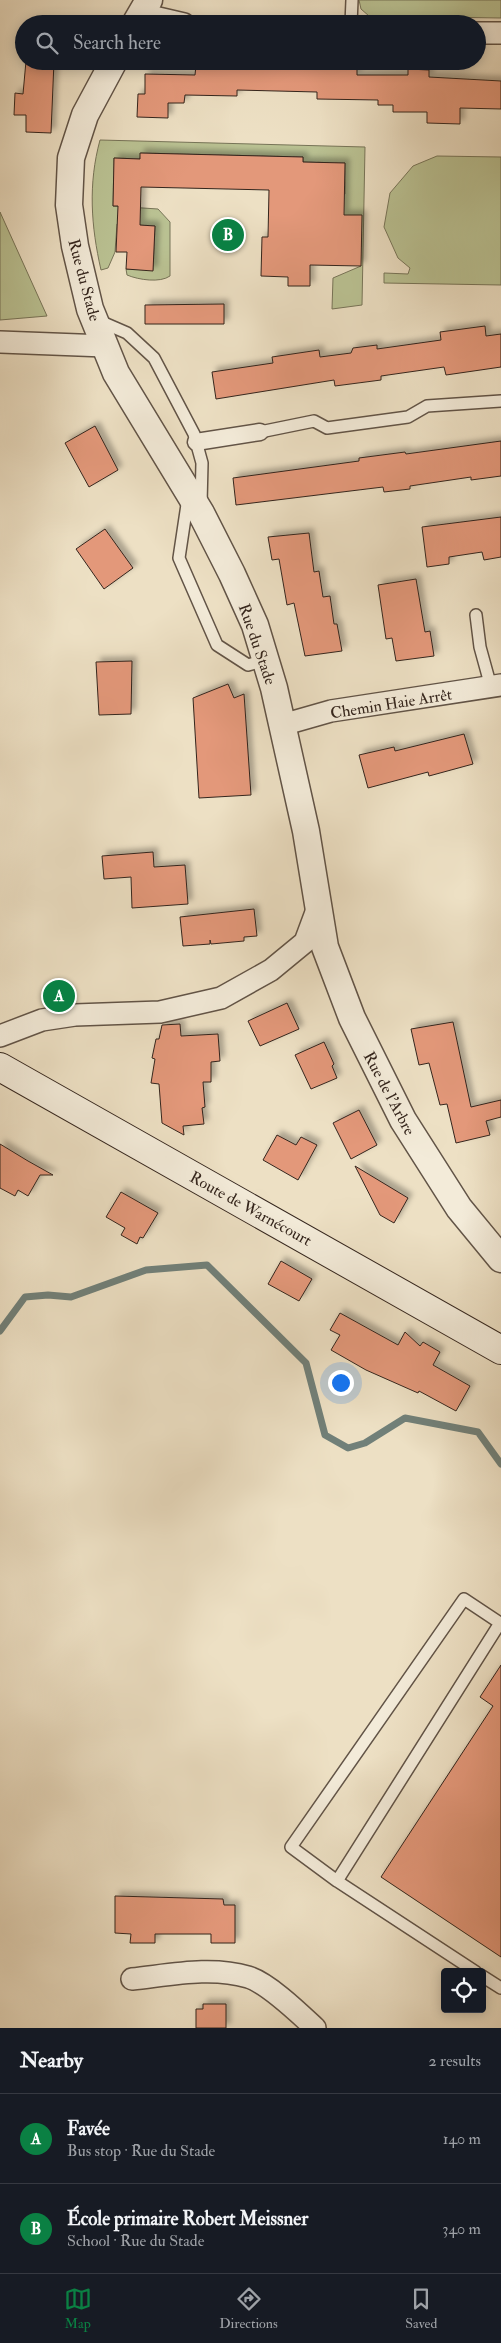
<!DOCTYPE html>
<html lang="en">
<head>
<meta charset="utf-8">
<style>
	body { margin:0; font-family:"IM FELL Double Pica",serif; background:#242831; color:#f1f3f6 }
	.controls { position:absolute; right:15px; bottom:15px; display:grid; overflow:hidden; border-radius:5px; box-shadow:0 2px 12px #0003 }
	.controls button { width:45px; height:45px; display:grid; place-items:center; padding:0; border:0; border-bottom:1px solid #363941; background:#171b24; color:#f1f3f6; font:25px sans-serif }
	.you { position:absolute; left:340px; top:1382px; width:18px; height:18px; margin:-12px; border:4px solid #fff; border-radius:50%; background:#1a73e8; box-shadow:0 0 0 8px #1a73e833 }
	.badge { display:grid; place-items:center; width:32px; height:32px; border-radius:50%; background:#0b8043; color:#fff; font-size:16px; font-weight:700 }
	.pin { position:absolute; translate:-50% -50%; border:2px solid #fff; box-shadow:0 1px 5px #0006 }
	.list { margin:0; padding:0; list-style:none }
	h2 { display:flex; justify-content:space-between; align-items:center; height:65px; margin:0; padding:0 20px; font-size:21px }
	h2 small { font-size:16px; font-weight:400; color:#9ea1a6 }
	.list li { display:grid; grid-template-columns:32px 1fr auto; gap:15px; align-items:center; box-sizing:border-box; height:90px; padding:0 20px; border-top:1px solid #363941 }
	.list b { display:block; font-size:19px; white-space:nowrap }
	.list p { margin:0; font-size:16px; white-space:nowrap; color:#9ea1a6 }
	.list em { font-size:16px; font-style:normal; color:#9ea1a6 }
	.icon { flex:none; width:28px; height:28px; fill:none; stroke:currentColor; stroke-width:2; stroke-linecap:round; stroke-linejoin:round }
	.map { position:relative; flex:none; width:501px; height:2028px; overflow:hidden }
	.search { position:absolute; background:#171b24; box-shadow:0 2px 12px #0003; left:15px; right:15px; top:15px; height:55px; display:flex; align-items:center; gap:12px; box-sizing:border-box; padding:0 18px; border-radius:28px; color:#9ea1a6; font-size:19px }
	.sheet { height:245px; background:#171b24 }
	nav { display:flex; justify-content:space-around; align-items:center; box-sizing:border-box; height:70px; border-top:1px solid #363941; background:#171b24; font-size:14px; color:#9ea1a6 }
	nav a { display:grid; justify-items:center; gap:2px }
	nav .on { color:#0b8043 }
	.map>svg:first-child { display:block }
</style>
</head>
<body>
<div class="map">
<svg width="501" height="2028" viewBox="0 0 501 2028">
	<defs>
		<filter id="shadow"><feDropShadow dx="4.5" dy="-4.5" stdDeviation="2.5" flood-color="#0004"/></filter>
	</defs>
	<rect width="100%" height="100%" fill="#ede0c4"/>
	<filter id="stains"><feTurbulence type="fractalNoise" baseFrequency=".004" numOctaves="4"/><feColorMatrix values="0 0 0 0 .2 0 0 0 0 .09 0 0 0 0 .02 0 0 0 .5 -.17"/></filter>
	<radialGradient id="worn" r=".72"><stop offset=".6" stop-color="#630" stop-opacity="0"/><stop offset="1" stop-color="#630" stop-opacity=".3"/></radialGradient>
	<!-- green -->
	<path fill="#bac293" stroke="#777458" d="M 359,0 L 501,0 L 501,18 L 369,16 L 361,9 Z
		M 100,140 L 365,147 L 362,305 L 332,309 L 333,278 L 361,266 L 337,215 L 297,193 L 345,194 L 345,163 L 303,162 L 303,157 L 141,153 L 140,159 L 114,158 L 113,206 L 158,209 L 170,222 L 170,276 C 160,283 139,280 127,275 L 126,269 L 153,270 L 155,226 L 117,224 L 115,252 L 108,268 L 101,270 C 91,226 88,184 100,140 Z
		M 437,156 L 501,157 L 501,285 L 384,283 L 384,273 L 408,274 L 410,268 L 398,258 L 384,227 L 390,193 L 413,166 Z
		M 0,212 L 47,316 L 0,320 Z"/>
	<g fill="none" stroke-linecap="round" stroke-linejoin="round">
		<!-- stream -->
		<path stroke="#718079" stroke-width="7" d="M 0,1331 L 25,1297 L 48,1295 L 71,1297 L 146,1270 L 207,1265 L 306,1363 L 325,1435 L 348,1448 L 365,1443 L 405,1418 L 478,1432 L 501,1464"/>
	</g>
	<!-- building -->
	<path fill="#e3987a" stroke="#34251d" filter="url(#shadow)" d="M 26,61 L 54,61 L 51,133 L 26,132 L 26,115 L 14,115 L 15,93 L 23,94 Z
		M 260,62 L 295,63 L 295,68 L 357,69 L 357,75 L 408,75 L 408,69 L 429,70 L 429,77 L 501,81 L 501,109 L 460,108 L 460,124 L 427,123 L 427,112 L 393,112 L 393,105 L 378,105 L 378,100 L 317,99 L 317,92 L 237,90 L 237,96 L 185,95 L 184,103 L 168,103 L 168,118 L 137,117 L 138,94 L 145,94 L 145,74 L 195,75 L 196,65 L 260,66 Z
		M 140,153 L 303,157 L 303,162 L 345,163 L 344,215 L 362,215 L 361,266 L 310,265 L 310,286 L 288,286 L 288,277 L 261,276 L 262,237 L 268,237 L 269,190 L 141,187 L 140,225 L 155,226 L 153,271 L 126,269 L 127,252 L 116,252 L 118,206 L 113,206 L 114,158 L 140,159 Z
		M 224,304 L 224,324 L 145,324 L 145,305 Z
		M 485,326 L 486,336 L 501,334 L 501,367 L 446,375 L 444,367 L 381,376 L 381,380 L 335,386 L 334,380 L 216,399 L 212,372 L 273,363 L 272,357 L 319,350 L 320,357 L 351,353 L 353,348 L 377,345 L 377,349 L 441,340 L 440,332 Z
		M 95,426 L 118,470 L 89,487 L 65,443 Z
		M 501,441 L 501,476 L 471,480 L 471,477 L 410,486 L 410,489 L 384,492 L 383,487 L 236,505 L 233,478 L 359,461 L 359,458 L 405,452 L 406,454 Z
		M 501,517 L 501,557 L 484,560 L 482,552 L 449,557 L 449,564 L 427,567 L 422,527 Z
		M 105,529 L 133,568 L 104,589 L 76,549 Z
		M 309,533 L 314,572 L 319,571 L 323,597 L 330,596 L 334,624 L 337,624 L 342,651 L 305,656 L 294,603 L 287,605 L 279,559 L 272,560 L 268,537 Z
		M 416,579 L 425,632 L 430,631 L 434,656 L 396,661 L 392,638 L 386,639 L 378,585 Z
		M 132,661 L 131,714 L 99,715 L 96,662 Z
		M 228,684 L 234,698 L 244,694 L 251,795 L 199,798 L 193,698 Z
		M 464,734 L 473,764 L 429,776 L 428,772 L 368,788 L 359,755 L 394,747 L 395,751 Z
		M 153,852 L 154,867 L 185,865 L 188,904 L 132,908 L 131,877 L 104,879 L 102,856 Z
		M 254,909 L 257,936 L 244,937 L 244,941 L 211,944 L 210,940 L 210,944 L 183,946 L 180,917 Z
		M 287,1003 L 299,1029 L 260,1046 L 248,1021 Z
		M 453,1022 L 471,1107 L 501,1100 L 501,1117 L 486,1121 L 490,1135 L 456,1143 L 447,1104 L 440,1105 L 429,1063 L 419,1065 L 411,1029 Z
		M 180,1024 L 181,1036 L 218,1034 L 220,1061 L 211,1062 L 211,1082 L 203,1082 L 205,1107 L 202,1108 L 204,1124 L 183,1126 L 184,1135 L 162,1123 L 159,1084 L 151,1083 L 155,1059 L 152,1058 L 156,1039 L 159,1039 L 162,1025 Z
		M 324,1042 L 334,1064 L 332,1066 L 337,1078 L 311,1089 L 295,1055 Z
		M 359,1110 L 377,1145 L 351,1159 L 333,1123 Z
		M 277,1135 L 296,1145 L 301,1137 L 317,1145 L 298,1180 L 263,1160 Z
		M 0,1144 L 28,1161 L 53,1175 L 40,1175 L 28,1196 L 18,1190 L 15,1196 L 0,1188 Z
		M 355,1166 L 408,1198 L 394,1223 L 380,1215 Z
		M 121,1192 L 158,1213 L 143,1238 L 140,1237 L 137,1244 L 121,1235 L 125,1228 L 106,1217 Z
		M 281,1261 L 312,1279 L 299,1301 L 268,1284 Z
		M 340,1313 L 398,1345 L 405,1332 L 420,1346 L 423,1342 L 440,1352 L 433,1365 L 470,1386 L 456,1411 L 419,1391 L 418,1393 L 366,1370 L 331,1350 L 340,1335 L 330,1330 Z
		M 501,1665 L 501,1957 L 381,1877 L 493,1706 L 480,1697 Z
		M 115,1896 L 223,1899 L 224,1905 L 235,1905 L 235,1943 L 211,1943 L 211,1934 L 155,1934 L 155,1943 L 130,1943 L 131,1934 L 115,1933 Z
		M 203,2004 L 226,2004 L 226,2028 L 196,2028 L 196,2009 L 203,2009 Z"/>
	<g fill="none" stroke-linecap="round" stroke-linejoin="round">
		<!-- service casing -->
		<g stroke="#625447" stroke-width="14">
			<path id="service" d="M 351,24 L 352,0
				M 97,320 L 127,333 L 154,358 L 194,434 L 202,463 L 201,504
				M 260,432 L 314,421 L 327,428 L 408,417 L 427,406 L 501,401
				M 188,498 L 179,558 L 217,645 L 248,665 L 265,660
				M 476,615 L 480,647 L 491,687
				M 500,1623 L 337,1881 L 291,1847 L 464,1599 L 500,1623 L 501,1623
				M 337,1881 L 476,1972
				M 482,1976 L 501,1988"/>
		</g>
		<!-- pedestrian casing -->
		<g stroke="#625447" stroke-width="19">
			<path id="pedestrian" d="M 196,442 L 260,432"/>
		</g>
		<!-- minor casing -->
		<g stroke="#625447" stroke-width="24">
			<path id="minor" d="M 141,14 L 184,24
				M 477,33 L 501,33
				M 0,342 L 105,346
				M 282,725 L 331,711 L 501,685
				M 0,1036 L 42,1020 L 75,1015 L 160,1012 L 221,998 L 271,970 L 305,942 L 318,907
				M 132,1979 C 170,1975 211,1966 248,1977 C 268,1983 299,2013 315,2028"/>
		</g>
		<!-- tertiary casing -->
		<g stroke="#625447" stroke-width="29">
			<path id="tertiary" d="M 135,24 L 149,0
				M 114,61 L 85,115 L 71,158 L 69,205 L 75,246 L 90,309 L 116,373 L 201,513 L 232,574 L 255,625 L 274,688 L 306,831 L 325,947 L 352,1018 L 403,1120 L 459,1208 L 501,1259"/>
		</g>
		<!-- secondary casing -->
		<g stroke="#34251d" stroke-width="30">
			<path id="secondary" d="M 0,1067 L 501,1350"/>
		</g>
		<!-- service -->
		<use href="#service" stroke="#f3ebd9" stroke-width="11"/>
		<!-- pedestrian -->
		<use href="#pedestrian" stroke="#f3ebd9" stroke-width="16"/>
		<!-- minor -->
		<use href="#minor" stroke="#f3ebd9" stroke-width="21"/>
		<!-- tertiary -->
		<use href="#tertiary" stroke="#f3ebd9" stroke-width="26"/>
		<!-- secondary -->
		<use href="#secondary" stroke="#f3ebd9" stroke-width="28"/>
	</g>
	<g text-anchor="middle" stroke-width="4" stroke-linejoin="round" paint-order="stroke">
		<!-- street labels -->
		<g font-size="16" fill="#34251d" stroke="#f3ebd9">
			<text transform="translate(85 280) rotate(75)" y="6">Rue du Stade</text>
			<text transform="translate(258 644) rotate(71)" y="6">Rue du Stade</text>
			<text transform="translate(391 703) rotate(-9)" y="6">Chemin Haie Arrêt</text>
			<text transform="translate(390 1093) rotate(62)" y="6">Rue de l'Arbre</text>
			<text transform="translate(251 1208) rotate(29)" y="6">Route de Warnécourt</text>
		</g>
	</g>
	<rect width="100%" height="100%" filter="url(#stains)"/>
	<rect width="100%" height="100%" fill="url(#worn)"/>
</svg>
<div class="controls">
<button><svg class="icon" aria-label="locate" viewBox="0 0 24 24"><circle cx="12" cy="12" r="6"/><path d="M12 2v4M12 18v4M2 12h4M18 12h4"/></svg></button>
</div>
<div class="you"></div>
<div class="pin badge" style="left:59px;top:996px">A</div>
<div class="pin badge" style="left:228px;top:235px">B</div>
<div class="search"><svg class="icon" aria-label="search" viewBox="0 0 24 24"><circle cx="10" cy="10" r="6"/><path d="M15 15l6 6"/></svg>Search here</div>
</div>
<section class="sheet">
<h2>Nearby<small>2 results</small></h2>
<ul class="list">
<li><span class="badge">A</span><div><b>Favée</b><p>Bus stop · Rue du Stade</p></div><em>140 m</em></li>
<li><span class="badge">B</span><div><b>École primaire Robert Meissner</b><p>School · Rue du Stade</p></div><em>340 m</em></li>
</ul>
</section>
<nav>
<a class="on"><svg class="icon" aria-label="map" viewBox="0 0 24 24"><path d="M3 6l6-2 6 2 6-2v14l-6 2-6-2-6 2zM9 4v14M15 6v14"/></svg>Map</a>
<a><svg class="icon" aria-label="directions" viewBox="0 0 24 24"><path d="M12 3l9 9-9 9-9-9zM9 14v-3h6M13 9l2 2-2 2"/></svg>Directions</a>
<a><svg class="icon" aria-label="saved" viewBox="0 0 24 24"><path d="M7 4h10v16l-5-4-5 4z"/></svg>Saved</a>
</nav>
</body>
</html>
